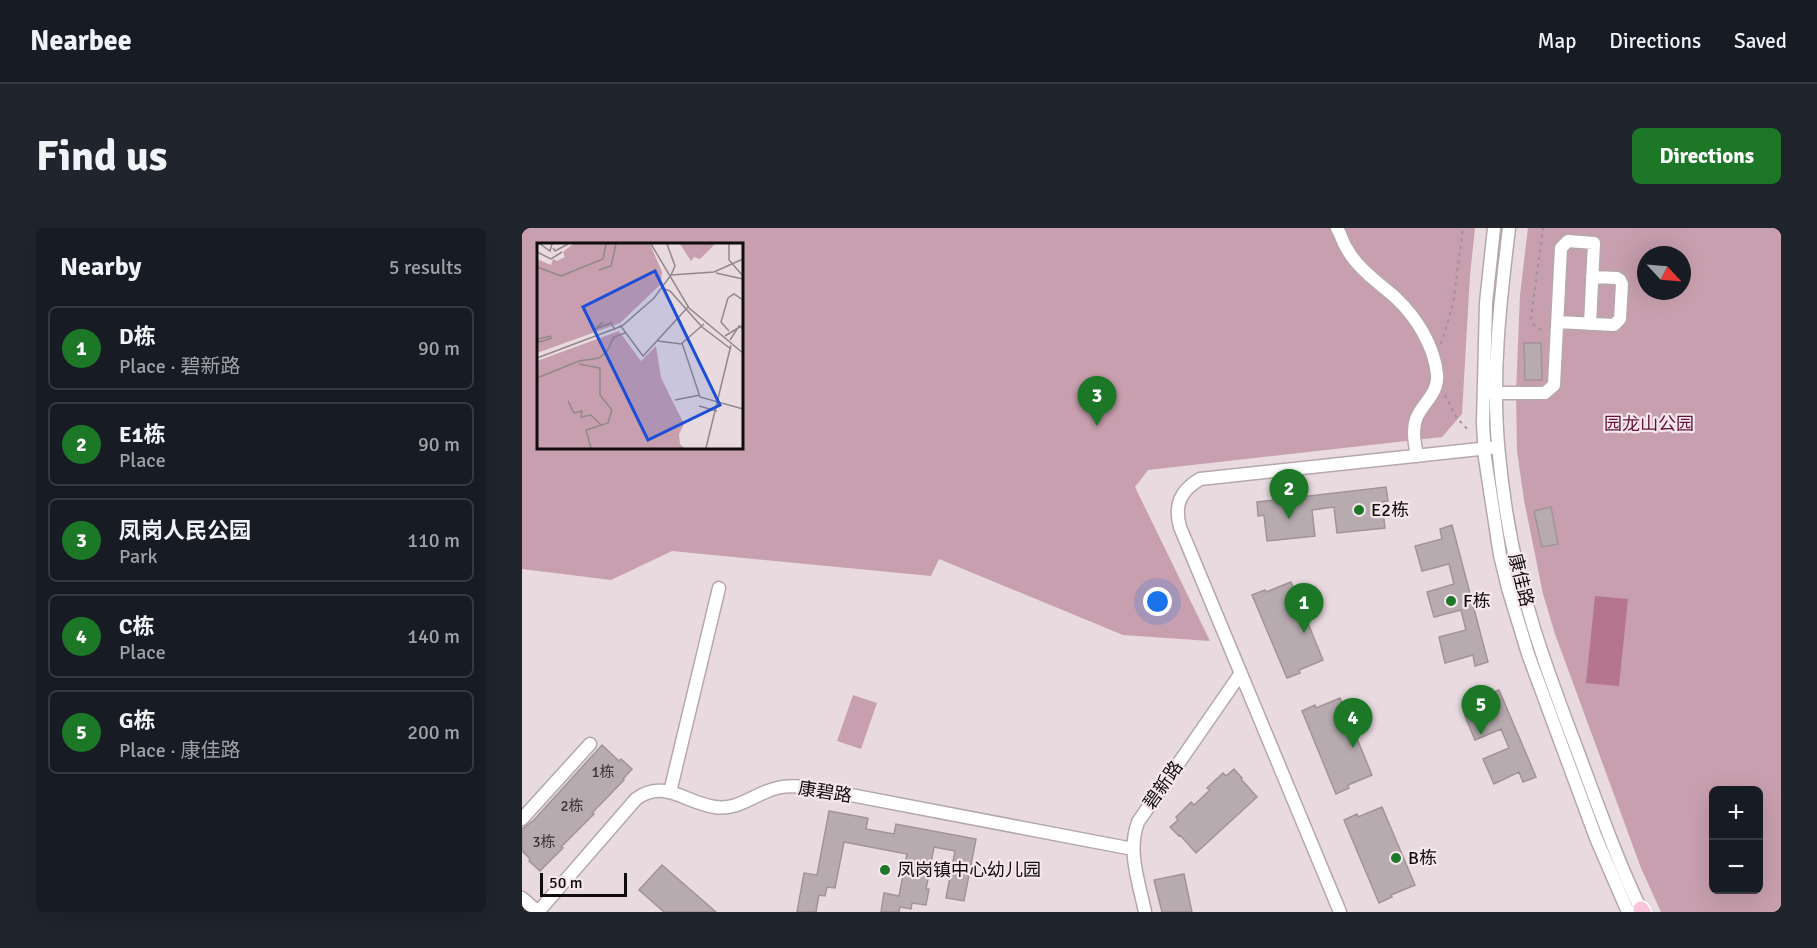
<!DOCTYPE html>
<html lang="en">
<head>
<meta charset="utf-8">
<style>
	body { margin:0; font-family:Signika,"Noto Sans SC",sans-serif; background:#20242c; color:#f1f3f6 }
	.controls { position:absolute; right:18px; bottom:18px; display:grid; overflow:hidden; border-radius:9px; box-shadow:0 6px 24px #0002 }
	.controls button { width:54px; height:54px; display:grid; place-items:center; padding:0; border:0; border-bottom:2px solid #363941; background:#171b24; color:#f1f3f6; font:30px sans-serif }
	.compass { position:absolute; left:1115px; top:18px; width:54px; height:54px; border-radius:50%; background:#171b24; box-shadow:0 6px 24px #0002; rotate:116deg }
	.scale { position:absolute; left:18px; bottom:15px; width:87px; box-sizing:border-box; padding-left:6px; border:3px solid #110d0e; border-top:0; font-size:16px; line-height:21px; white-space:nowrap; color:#110d0e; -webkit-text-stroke:4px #f5e7ec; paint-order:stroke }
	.you { position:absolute; left:636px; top:374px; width:21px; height:21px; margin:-15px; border:4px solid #fff; border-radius:50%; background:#1a73e8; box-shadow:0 0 0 9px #1a73e833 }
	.badge { display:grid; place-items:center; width:39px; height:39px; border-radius:50%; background:#1c7726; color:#fff; font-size:20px; font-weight:700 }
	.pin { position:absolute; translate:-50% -50px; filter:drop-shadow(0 2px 3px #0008) }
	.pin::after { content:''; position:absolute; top:32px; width:21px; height:18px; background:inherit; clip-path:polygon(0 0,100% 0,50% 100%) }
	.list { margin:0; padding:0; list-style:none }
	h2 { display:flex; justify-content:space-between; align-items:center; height:78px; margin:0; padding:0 24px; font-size:26px }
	h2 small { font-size:20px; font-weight:400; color:#9ea1a6 }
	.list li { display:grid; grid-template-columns:39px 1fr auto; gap:18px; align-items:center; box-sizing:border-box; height:84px; margin:0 12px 12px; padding:0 12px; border:2px solid #363941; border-radius:9px }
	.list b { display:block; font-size:22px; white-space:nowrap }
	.list p { margin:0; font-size:20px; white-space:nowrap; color:#9ea1a6 }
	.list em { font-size:20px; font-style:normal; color:#9ea1a6 }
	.map { position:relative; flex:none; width:1259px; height:684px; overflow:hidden; border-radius:9px }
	header { display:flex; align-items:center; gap:36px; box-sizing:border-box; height:84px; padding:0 30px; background:#171b24; border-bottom:2px solid #363941 }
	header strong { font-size:28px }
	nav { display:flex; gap:33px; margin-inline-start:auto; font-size:21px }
	.intro { display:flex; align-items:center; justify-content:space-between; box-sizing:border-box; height:144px; padding:0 36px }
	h1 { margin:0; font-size:42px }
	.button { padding:15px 27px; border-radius:9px; background:#1c7726; color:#fff; font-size:21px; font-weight:700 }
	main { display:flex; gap:36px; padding:0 36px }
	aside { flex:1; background:#171b24; border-radius:9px; box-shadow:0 6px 24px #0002 }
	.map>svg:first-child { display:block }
</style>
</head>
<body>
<header>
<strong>Nearbee</strong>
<nav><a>Map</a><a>Directions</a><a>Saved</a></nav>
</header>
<div class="intro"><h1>Find us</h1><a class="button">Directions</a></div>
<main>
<aside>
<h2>Nearby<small>5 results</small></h2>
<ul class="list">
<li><span class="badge">1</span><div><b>D栋</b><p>Place · 碧新路</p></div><em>90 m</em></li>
<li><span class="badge">2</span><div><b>E1栋</b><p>Place</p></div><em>90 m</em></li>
<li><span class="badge">3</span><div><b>凤岗人民公园</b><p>Park</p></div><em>110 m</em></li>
<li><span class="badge">4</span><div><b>C栋</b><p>Place</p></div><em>140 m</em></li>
<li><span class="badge">5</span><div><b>G栋</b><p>Place · 康佳路</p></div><em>200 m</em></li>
</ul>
</aside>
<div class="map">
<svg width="1259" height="684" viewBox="0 0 1259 684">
	<rect width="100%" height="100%" fill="#e8dadf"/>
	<!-- green -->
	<path fill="#c89fae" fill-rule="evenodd" d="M 0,0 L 953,0 L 948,47 L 940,186 L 920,209 L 626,242 L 613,259 L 688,413 L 601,407 L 417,331 L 409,348 L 150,323 L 89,352 L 0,341 ZM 16,16 L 219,16 L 219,219 L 16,219 Z
		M 1006,0 L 1259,0 L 1259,684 L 1139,684 L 1119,640 L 1033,406 L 1021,366 L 1002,272 L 995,223 L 994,164 L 998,67 ZM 1124,27 L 1160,27 L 1160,63 L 1124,63 ZM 1192,562 L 1236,562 L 1236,662 L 1192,662 Z
		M 331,467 L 355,475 L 339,521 L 315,513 Z"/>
	<!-- water -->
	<path fill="#b5758e" d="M 1073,368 L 1106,371 L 1097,458 L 1064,455 Z"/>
	<!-- building -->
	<path fill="#b8abb0" stroke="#a19499" stroke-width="1.5" d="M 1002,115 L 1019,115 L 1020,152 L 1003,152 Z
		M 864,259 L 866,273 L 860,274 L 863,300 L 815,305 L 812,279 L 790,282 L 793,308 L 745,313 L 742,287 L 736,288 L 735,274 Z
		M 1029,279 L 1036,316 L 1020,319 L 1012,283 Z
		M 930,297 L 966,434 L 953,438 L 951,427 L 923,435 L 917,409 L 944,402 L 939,382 L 912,389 L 905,364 L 932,356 L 927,336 L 900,343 L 893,318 L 920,311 L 918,301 Z
		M 769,354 L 801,432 L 777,442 L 778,445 L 765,450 L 730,367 L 743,362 L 744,364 Z
		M 977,462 L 1014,549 L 1001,554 L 997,544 L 972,556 L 961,531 L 987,520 L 979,501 L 953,512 L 943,488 L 969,477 L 965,467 Z
		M 818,470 L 850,547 L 826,557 L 827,560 L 814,566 L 780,483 L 793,477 L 794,480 Z
		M 80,517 L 97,533 L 99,531 L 110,541 L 101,551 L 102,552 L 70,585 L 72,586 L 39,619 L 41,620 L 18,643 L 7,633 L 8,631 L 0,623 L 0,601 L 12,592 Z
		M 712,541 L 720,550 L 719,551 L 735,569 L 674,625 L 658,607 L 657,608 L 648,599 L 656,592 L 654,589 L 669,574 L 672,577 L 688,562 L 685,560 L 701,545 L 704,548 Z
		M 860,579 L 893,657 L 869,667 L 870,669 L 857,675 L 822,592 L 835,586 L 836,589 Z
		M 307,583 L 346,590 L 344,601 L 372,606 L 374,596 L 454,611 L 442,673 L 424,670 L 433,623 L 412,619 L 404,661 L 407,661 L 404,677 L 390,675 L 389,681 L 378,679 L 377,684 L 359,684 L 362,665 L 377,668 L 385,626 L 322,614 L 313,660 L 305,659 L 303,668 L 297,667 L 294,684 L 275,684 L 282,645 L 295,647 Z
		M 140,637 L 194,684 L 142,684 L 117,662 Z
		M 662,646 L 670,684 L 640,684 L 632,652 Z"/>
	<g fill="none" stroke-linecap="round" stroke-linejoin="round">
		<!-- minor casing -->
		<g stroke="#b5a8ac" stroke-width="15">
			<path id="minor" d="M 815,0 C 819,7 821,15 825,21 C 836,41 857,55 874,70 C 895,90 912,118 915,146 C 917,166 900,175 894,191 C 890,203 893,216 895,228
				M 972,0 L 964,75 L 961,195 L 963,230 L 978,327 L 986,360 L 1006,426 L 1074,610 L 1106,684
				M 987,0 C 978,74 969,151 977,227 C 982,280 992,335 1008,387 C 1021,433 1039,479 1056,524 C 1076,578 1095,632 1120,684
				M 1036,94 L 1092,97 L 1098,91 L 1100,56 L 1098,52 L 1095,50 L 1070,49
				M 968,165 L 1023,165 L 1032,157 L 1039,20 L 1046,13 L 1072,15 L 1068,96
				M 148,564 L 197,360
				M 0,591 L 68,516
				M 0,670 L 16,684
				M 16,684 L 114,571 C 142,550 163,575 193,579 C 214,582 227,570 246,563 C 259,557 273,558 287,559 L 611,621
				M 623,684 C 617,654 605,624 616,594 L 719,445
				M 818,684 L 658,299 C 652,277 658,263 678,251 L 976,219"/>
		</g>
		<!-- major casing -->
		<g stroke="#fff" stroke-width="18">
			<path id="major" d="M 1119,681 L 1121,684"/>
		</g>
		<!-- path -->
		<path stroke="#9d9296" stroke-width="2" stroke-dasharray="3 4.5" stroke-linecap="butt" d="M 1019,102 L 1011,96 L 1009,89 L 1021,0
			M 919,116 L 931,76 L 941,0
			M 923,167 L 934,189 L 948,204"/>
		<!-- minor -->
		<use href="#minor" stroke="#fff" stroke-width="12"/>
		<!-- major -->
		<use href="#major" stroke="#fac5da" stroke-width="15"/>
	</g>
	<!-- markers -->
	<g fill="#1c7726" stroke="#f5e7ec" stroke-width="2">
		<circle cx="837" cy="282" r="6"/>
		<circle cx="929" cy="373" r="6"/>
		<circle cx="874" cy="630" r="6"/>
		<circle cx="363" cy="642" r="6"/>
	</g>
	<g text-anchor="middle" stroke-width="4.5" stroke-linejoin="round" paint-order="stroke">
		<!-- number labels -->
		<g font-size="15" fill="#3b3436">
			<text x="81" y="549">1栋</text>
			<text x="50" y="583">2栋</text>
			<text x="22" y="619">3栋</text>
		</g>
		<!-- park labels -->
		<g font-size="18" fill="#61123a" stroke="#f5e7ec">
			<text x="1127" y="202">园龙山公园</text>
		</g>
		<!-- poi labels -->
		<g font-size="18" fill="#110d0e" stroke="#f5e7ec" text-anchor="start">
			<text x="849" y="288">E2栋</text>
			<text x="941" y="379">F栋</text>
			<text x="886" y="636">B栋</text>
			<text x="375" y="648">凤岗镇中心幼儿园</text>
		</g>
		<!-- street labels -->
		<g font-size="18" fill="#110d0e" stroke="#f5e7ec">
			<text transform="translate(999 352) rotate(76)" y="6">康佳路</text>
			<text transform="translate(641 557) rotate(-55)" y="6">碧新路</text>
			<text transform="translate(303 564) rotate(9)" y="6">康碧路</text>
		</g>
	</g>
	<!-- overview -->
	<g transform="translate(15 15)">
		<rect width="206" height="206" fill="#e8dadf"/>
		<path d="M 36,1 L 113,1 L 125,29 L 124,41 L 83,80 L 0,110 L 0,16 L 14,22 L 16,16 L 20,18 L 28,14 L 26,9 ZM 143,1 L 178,1 L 163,16 L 157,14 L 154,18 ZM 82,88 L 104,118 L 119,103 L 124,135 L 147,181 L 142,191 L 143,201 L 147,205 L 0,205 L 0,118 Z" fill="#c89fae"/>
		<path fill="none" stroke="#92888b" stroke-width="1.5" d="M 3,1 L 13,8 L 15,1M 114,1 L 152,65 L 206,110M 130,1 L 138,23 L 134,32M 192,1 L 192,17 L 206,33M 16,5 L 18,8 L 31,1M 0,9 L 14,16 L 25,9M 0,24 L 24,33 L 66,16 L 69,1M 62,27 L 74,23 L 79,1M 179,30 L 206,36M 125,45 L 133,48 L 165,84 L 194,106M 66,79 L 58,86 L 74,80 L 78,87M 83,82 L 106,113 L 151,64M 192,88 L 184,79 L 191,55 L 197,51 L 206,57M 188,93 L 206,82M 193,97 L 202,83 L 206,86M 121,98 L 144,101 L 167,81M 0,100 L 1,99 L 6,98 L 14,95 L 13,93 L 1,96 L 1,99M 145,100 L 163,154 L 206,166M 0,115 L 85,83 L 117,55 L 134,32 L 177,29 L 206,16M 42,121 L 63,125 L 63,152 L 75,167 L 71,180 L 49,187 L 54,205M 0,135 L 42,118 L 62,115 L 70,108 L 77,94 L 88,90M 138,157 L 163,152M 31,158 L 37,170 L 45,168 L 44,174 L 54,172 L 64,182M 162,163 L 180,168M 169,205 L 194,102"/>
		<path fill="#1d4ed8" fill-opacity="0.15" stroke="#1d4ed8" stroke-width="3" d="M 118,28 L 183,162 L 111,197 L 46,64 Z"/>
		<rect width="206" height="206" fill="none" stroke="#110d0e" stroke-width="3"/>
	</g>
</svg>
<div class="controls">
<button>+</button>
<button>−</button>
</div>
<svg class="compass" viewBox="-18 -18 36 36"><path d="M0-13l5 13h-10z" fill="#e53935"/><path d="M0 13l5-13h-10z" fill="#9ea1a6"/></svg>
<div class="scale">50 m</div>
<div class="you"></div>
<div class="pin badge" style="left:782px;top:405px">1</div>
<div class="pin badge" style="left:767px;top:291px">2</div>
<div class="pin badge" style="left:575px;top:198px">3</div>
<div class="pin badge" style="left:831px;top:520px">4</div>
<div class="pin badge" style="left:959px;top:507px">5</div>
</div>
</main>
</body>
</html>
